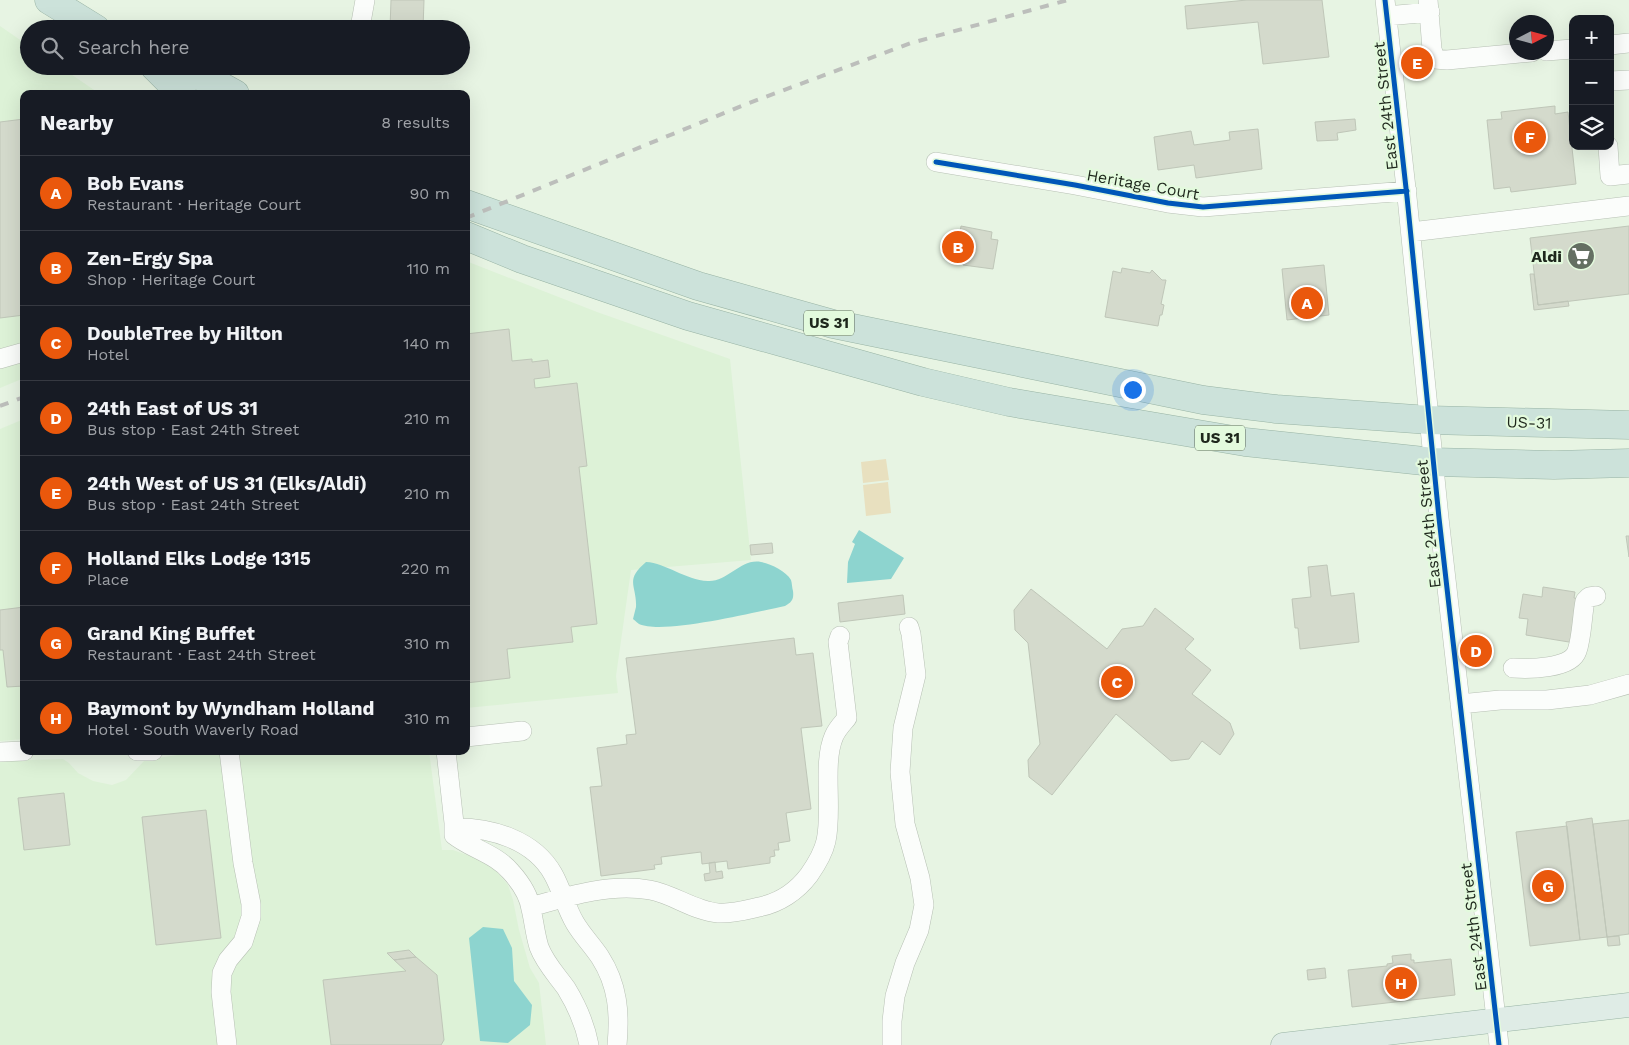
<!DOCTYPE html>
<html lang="en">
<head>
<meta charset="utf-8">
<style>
	body { margin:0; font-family:"Work Sans",sans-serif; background:#242831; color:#f1f3f6 }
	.controls { position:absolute; right:15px; top:15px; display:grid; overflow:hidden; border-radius:10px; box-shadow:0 5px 20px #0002 }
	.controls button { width:45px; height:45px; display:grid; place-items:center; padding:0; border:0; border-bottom:1px solid #363941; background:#171b24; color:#f1f3f6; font:25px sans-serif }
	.compass { position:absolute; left:1509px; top:15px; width:45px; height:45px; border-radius:50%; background:#171b24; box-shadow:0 5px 20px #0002; rotate:84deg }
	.you { position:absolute; left:1132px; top:389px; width:18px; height:18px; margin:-12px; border:4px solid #fff; border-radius:50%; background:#1a73e8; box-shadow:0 0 0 8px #1a73e833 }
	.badge { display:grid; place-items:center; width:32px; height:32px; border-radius:50%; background:#ea580c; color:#fff; font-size:16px; font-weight:700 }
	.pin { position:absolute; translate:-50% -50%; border:2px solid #fff; box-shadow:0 1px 5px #0006 }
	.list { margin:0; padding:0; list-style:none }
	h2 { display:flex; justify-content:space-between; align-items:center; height:65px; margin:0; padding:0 20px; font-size:21px }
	h2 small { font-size:16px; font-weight:400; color:#9ea1a6 }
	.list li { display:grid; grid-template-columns:32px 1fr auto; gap:15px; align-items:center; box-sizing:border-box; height:75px; padding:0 20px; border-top:1px solid #363941 }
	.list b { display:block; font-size:19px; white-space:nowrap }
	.list p { margin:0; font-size:16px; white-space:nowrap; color:#9ea1a6 }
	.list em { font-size:16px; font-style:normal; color:#9ea1a6 }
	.icon { flex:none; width:28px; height:28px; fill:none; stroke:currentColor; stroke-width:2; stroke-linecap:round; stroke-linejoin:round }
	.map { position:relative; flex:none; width:1629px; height:1045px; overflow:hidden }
	.search { position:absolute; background:#171b24; box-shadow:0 5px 20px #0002; left:20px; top:20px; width:450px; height:55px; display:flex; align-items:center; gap:12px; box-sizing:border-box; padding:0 18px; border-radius:28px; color:#9ea1a6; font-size:19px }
	.panel { position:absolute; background:#171b24; box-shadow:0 5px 20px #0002; left:20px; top:90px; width:450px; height:665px; border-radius:10px }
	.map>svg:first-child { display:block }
</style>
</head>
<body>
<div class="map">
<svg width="1629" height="1045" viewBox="0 0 1629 1045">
	<rect width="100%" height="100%" fill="#e7f4e3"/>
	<!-- built -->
	<path fill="#ddf2d7" d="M 0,26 L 29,46 L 29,66 L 59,66 L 100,94 L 24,94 L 24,378 L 0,388 Z
		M 466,261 L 597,312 L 730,359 L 751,560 L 631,570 L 616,676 L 618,693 L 466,708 Z
		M 24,419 L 24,739 L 0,741 L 0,429 Z
		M 203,751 L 429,751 L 442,850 L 453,850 L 481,860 L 497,872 L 508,885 L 513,900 L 519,930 L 530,968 L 539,983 L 546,1045 L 0,1045 L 0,761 L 63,759 L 69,763 L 78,773 L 93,781 L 112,785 L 126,780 L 145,760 Z"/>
	<!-- green -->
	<path fill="#e8e0bf" d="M 886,459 L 889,480 L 863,483 L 861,462 Z
		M 888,482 L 891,513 L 866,516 L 863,485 Z"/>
	<!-- water -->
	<path fill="#8dd4cf" d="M 859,530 L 904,558 L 891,579 L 847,583 L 848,562 L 855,544 L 852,542 Z
		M 646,562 C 666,563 685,580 708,581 C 728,582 741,558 761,562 C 771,564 786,571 791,580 C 792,583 792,588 793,591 C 794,599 792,602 785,606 C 756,612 663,635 639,624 C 639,624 633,619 633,619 C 634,615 635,611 636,607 C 637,585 624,581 646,562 Z
		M 483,927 L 503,929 L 512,948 L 514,981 L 532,1005 L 530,1025 L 508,1043 L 480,1041 L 469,938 Z"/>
	<!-- building -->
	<path fill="#d4dacc" stroke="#bfc6b8" d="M 391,0 L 424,0 L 423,29 L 390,29 Z
		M 1247,0 L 1322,0 L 1329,57 L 1263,64 L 1258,22 L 1187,29 L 1185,6 Z
		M 1555,106 L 1555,114 L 1568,112 L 1576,184 L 1511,192 L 1510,187 L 1494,189 L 1487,120 L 1502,119 L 1501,112 Z
		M 1570,111 L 1573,111 L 1573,129 L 1572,129 Z
		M 24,119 L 24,315 L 0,318 L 0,122 Z
		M 1355,119 L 1356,130 L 1337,133 L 1338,140 L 1317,141 L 1315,122 Z
		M 1258,129 L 1262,169 L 1196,178 L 1194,165 L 1158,170 L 1154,137 L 1191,131 L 1194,145 L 1230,140 L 1229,132 Z
		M 961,226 L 992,232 L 991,239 L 998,240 L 993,269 L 963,265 L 963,263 L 947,260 L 952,231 L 960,233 Z
		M 1629,226 L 1629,294 L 1538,305 L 1530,238 Z
		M 1324,265 L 1329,315 L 1287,320 L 1282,269 Z
		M 1122,268 L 1150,273 L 1152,270 L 1162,280 L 1166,280 L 1161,304 L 1164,305 L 1162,315 L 1160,315 L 1158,326 L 1105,317 L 1113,271 L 1121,273 Z
		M 1530,274 L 1534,274 L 1538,305 L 1568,301 L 1569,306 L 1534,310 Z
		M 509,329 L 512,361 L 532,359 L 532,362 L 548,360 L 550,377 L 534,379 L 535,388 L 577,383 L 587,466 L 579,467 L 597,624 L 571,627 L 573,642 L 507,649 L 510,678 L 466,683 L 466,334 Z
		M 1626,536 L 1629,536 L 1629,557 Z
		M 772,543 L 773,553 L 751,555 L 750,545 Z
		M 1327,565 L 1331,596 L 1354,593 L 1359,642 L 1300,649 L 1298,628 L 1295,628 L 1292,599 L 1311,597 L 1308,567 Z
		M 1543,587 L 1575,592 L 1574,598 L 1582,599 L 1575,643 L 1526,635 L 1528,619 L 1519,618 L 1523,594 L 1542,597 Z
		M 1031,589 L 1107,649 L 1122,629 L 1143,626 L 1155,608 L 1194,639 L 1185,649 L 1211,670 L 1192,694 L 1230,723 L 1234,734 L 1220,755 L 1202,741 L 1189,759 L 1171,761 L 1116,714 L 1052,795 L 1029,777 L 1028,760 L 1040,744 L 1028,643 L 1015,630 L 1014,610 Z
		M 903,595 L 905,614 L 840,622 L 838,603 Z
		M 24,607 L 24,686 L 7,687 L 3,650 L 0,650 L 0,610 Z
		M 794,638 L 796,655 L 813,653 L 822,726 L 801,728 L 811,809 L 786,813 L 790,841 L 778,843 L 779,850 L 774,850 L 775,856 L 770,857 L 770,863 L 728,869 L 727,861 L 702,864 L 701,852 L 661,857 L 662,864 L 654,865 L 655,869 L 601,876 L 590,787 L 602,786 L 597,748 L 627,744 L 626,735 L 636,734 L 626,658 Z
		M 64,793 L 70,845 L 24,850 L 18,798 Z
		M 206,810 L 221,938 L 156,945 L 142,817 Z
		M 1592,818 L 1607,937 L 1580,940 L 1566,822 Z
		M 1629,820 L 1629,934 L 1607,937 L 1593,824 Z
		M 1567,826 L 1580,940 L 1530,946 L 1516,832 Z
		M 715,862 L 716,872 L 722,871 L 723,878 L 705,881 L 704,874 L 710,873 L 709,863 Z
		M 1619,936 L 1620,945 L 1608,946 L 1607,937 Z
		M 409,950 L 416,957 L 394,960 L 387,953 Z
		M 1411,954 L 1411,960 L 1414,960 L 1414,963 L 1451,959 L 1455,995 L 1352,1007 L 1348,970 L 1387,966 L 1387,964 L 1393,963 L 1392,956 Z
		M 416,957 L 437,975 L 444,1040 L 441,1045 L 331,1045 L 323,980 L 406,971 L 394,960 Z
		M 1325,968 L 1326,978 L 1308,980 L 1307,970 Z"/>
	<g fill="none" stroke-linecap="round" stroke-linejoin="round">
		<!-- minor casing -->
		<g stroke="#b7c0b4" stroke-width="20">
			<path id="minor" d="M 1385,0 L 1407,197 L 1439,518 L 1499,1045
				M 1428,0 L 1432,49 L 1435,59 L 1447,60 L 1532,52
				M 1387,16 L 1430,12
				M 360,28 L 365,0
				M 1610,45 L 1629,43
				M 1546,51 L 1573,49
				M 1610,81 L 1629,80
				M 1608,146 L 1610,176 L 1629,174
				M 936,162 L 1075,185 L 1168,203 L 1203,207 L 1407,191
				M 1411,232 L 1629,206
				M 0,359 L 24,352
				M 1513,668 C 1529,669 1571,669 1577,651 C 1582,637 1582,616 1585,601 L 1589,597 L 1596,596
				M 1460,704 L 1500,700 L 1547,700 L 1590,695 L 1629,684
				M 466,737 L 522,731
				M 137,751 L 153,751
				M 446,751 L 454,823 L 454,835 C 472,849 496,854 511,872 C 520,882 529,896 531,909 C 534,921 535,934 539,947 C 545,963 556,974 566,988 C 577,1006 585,1024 589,1045
				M 0,752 L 24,751
				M 454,828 C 491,827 534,840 553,874 C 562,890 566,908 575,923 C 582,935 592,945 600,957 C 618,985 620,1013 617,1045
				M 531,907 C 569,896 610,883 650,890 C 673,894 694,911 718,913 C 732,914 746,910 759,907 C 779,903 797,891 809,875 C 816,865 823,854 826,841 C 833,810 822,763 834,736 C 837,729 842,724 847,718 L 838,642 L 840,636
				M 227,1045 L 221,992 L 222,973 L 228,960 L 243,942 L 251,917 L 251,904 L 243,863 L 229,751
				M 892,1045 L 892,1021 L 895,996 L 905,963 L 919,930 L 924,905 L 920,878 L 905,824 L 900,772 L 903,728 L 916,675 L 911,634 L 909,627"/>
		</g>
		<!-- major casing -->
		<g stroke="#98b3a4" stroke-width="25">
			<path id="major" d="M 1283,1045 L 1629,1005"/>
		</g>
		<!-- highway casing -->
		<g stroke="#98b3a4" stroke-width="29">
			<path id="highway" d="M 49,0 L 96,29
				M 154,66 L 182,94
				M 166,66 L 206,78 L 235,94
				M 466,204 L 698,286 L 833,324 L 1203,400 L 1276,409 L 1429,420 L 1629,425
				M 466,236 L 522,259 L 688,316 L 923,382 L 1009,402 L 1245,442 L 1433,462 L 1554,465 L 1629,463"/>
		</g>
		<!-- minor -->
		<use href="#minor" stroke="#fbfdfb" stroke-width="19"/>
		<!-- major -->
		<use href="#major" stroke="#dfece6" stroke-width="24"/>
		<!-- highway -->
		<use href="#highway" stroke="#cce2da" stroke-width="28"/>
		<!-- rail -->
		<path stroke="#bcbebb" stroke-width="4" stroke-dasharray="9 9" stroke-linecap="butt" d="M 466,218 L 749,103 L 911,43 L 1068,0
			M 0,406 L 24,397"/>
		<!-- cycleway casing -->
		<g stroke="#e3fadd" stroke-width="8">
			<path id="cycleway" d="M 1385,0 L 1407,197 L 1439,518 L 1499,1045
				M 936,162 L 1075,185 L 1168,203 L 1203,207 L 1407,191"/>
		</g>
		<!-- cycleway -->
		<use href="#cycleway" stroke="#0057b8" stroke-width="5"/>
	</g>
	<!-- icons -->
	<defs>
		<g id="supermarket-disc" transform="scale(1.4375)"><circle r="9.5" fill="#646f62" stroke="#e3fadd"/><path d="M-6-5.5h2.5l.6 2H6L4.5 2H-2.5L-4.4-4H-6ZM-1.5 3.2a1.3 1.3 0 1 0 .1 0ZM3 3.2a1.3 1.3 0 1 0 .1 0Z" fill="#fff"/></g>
	</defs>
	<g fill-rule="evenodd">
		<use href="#supermarket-disc" x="1581" y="256"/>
	</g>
	<g text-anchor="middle" stroke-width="4.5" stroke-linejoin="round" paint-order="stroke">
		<!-- shield labels -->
		<g fill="#e3fadd" stroke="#596656" stroke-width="1">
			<rect x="804" y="310.5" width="50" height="25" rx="4"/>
			<rect x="1195" y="425.5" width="50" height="25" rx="4"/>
		</g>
		<g font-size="15" font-weight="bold" fill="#1e271c">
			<text x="829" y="328">US 31</text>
			<text x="1220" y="443">US 31</text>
		</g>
		<!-- street labels -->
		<g font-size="16" fill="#1e271c" stroke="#e3fadd">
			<text transform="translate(1385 106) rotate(-96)" y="6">East 24th Street</text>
			<text transform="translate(1143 184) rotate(10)" y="6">Heritage Court</text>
			<text transform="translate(1529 422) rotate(2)" y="6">US-31</text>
			<text transform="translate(1428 524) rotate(-96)" y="6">East 24th Street</text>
			<text transform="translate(1473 927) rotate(-97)" y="6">East 24th Street</text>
		</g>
		<!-- poi labels -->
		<g font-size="16" font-weight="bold" fill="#1e271c" stroke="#e3fadd" text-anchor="end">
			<text x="1562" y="262">Aldi</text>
		</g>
	</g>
</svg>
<div class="controls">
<button>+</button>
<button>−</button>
<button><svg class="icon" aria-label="layers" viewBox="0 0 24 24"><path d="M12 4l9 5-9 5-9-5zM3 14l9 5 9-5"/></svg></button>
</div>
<svg class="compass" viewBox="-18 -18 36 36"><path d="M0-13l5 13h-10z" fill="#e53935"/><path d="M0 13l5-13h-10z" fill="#9ea1a6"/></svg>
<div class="you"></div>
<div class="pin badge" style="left:1307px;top:303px">A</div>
<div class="pin badge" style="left:958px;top:247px">B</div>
<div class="pin badge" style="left:1117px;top:682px">C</div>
<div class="pin badge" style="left:1476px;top:651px">D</div>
<div class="pin badge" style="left:1417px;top:63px">E</div>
<div class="pin badge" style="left:1530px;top:137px">F</div>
<div class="pin badge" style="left:1548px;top:886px">G</div>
<div class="pin badge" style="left:1401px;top:983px">H</div>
<div class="search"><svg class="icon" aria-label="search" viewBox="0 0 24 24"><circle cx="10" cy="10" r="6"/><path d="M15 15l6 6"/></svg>Search here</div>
<section class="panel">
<h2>Nearby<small>8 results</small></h2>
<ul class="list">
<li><span class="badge">A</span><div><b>Bob Evans</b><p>Restaurant · Heritage Court</p></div><em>90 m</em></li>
<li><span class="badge">B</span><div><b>Zen-Ergy Spa</b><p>Shop · Heritage Court</p></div><em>110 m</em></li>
<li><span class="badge">C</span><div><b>DoubleTree by Hilton</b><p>Hotel</p></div><em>140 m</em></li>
<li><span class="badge">D</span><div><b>24th East of US 31</b><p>Bus stop · East 24th Street</p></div><em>210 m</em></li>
<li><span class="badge">E</span><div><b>24th West of US 31 (Elks/Aldi)</b><p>Bus stop · East 24th Street</p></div><em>210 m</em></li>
<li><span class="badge">F</span><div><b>Holland Elks Lodge 1315</b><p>Place</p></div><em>220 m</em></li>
<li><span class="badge">G</span><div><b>Grand King Buffet</b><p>Restaurant · East 24th Street</p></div><em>310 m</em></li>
<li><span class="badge">H</span><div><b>Baymont by Wyndham Holland</b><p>Hotel · South Waverly Road</p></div><em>310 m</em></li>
</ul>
</section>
</div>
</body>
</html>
